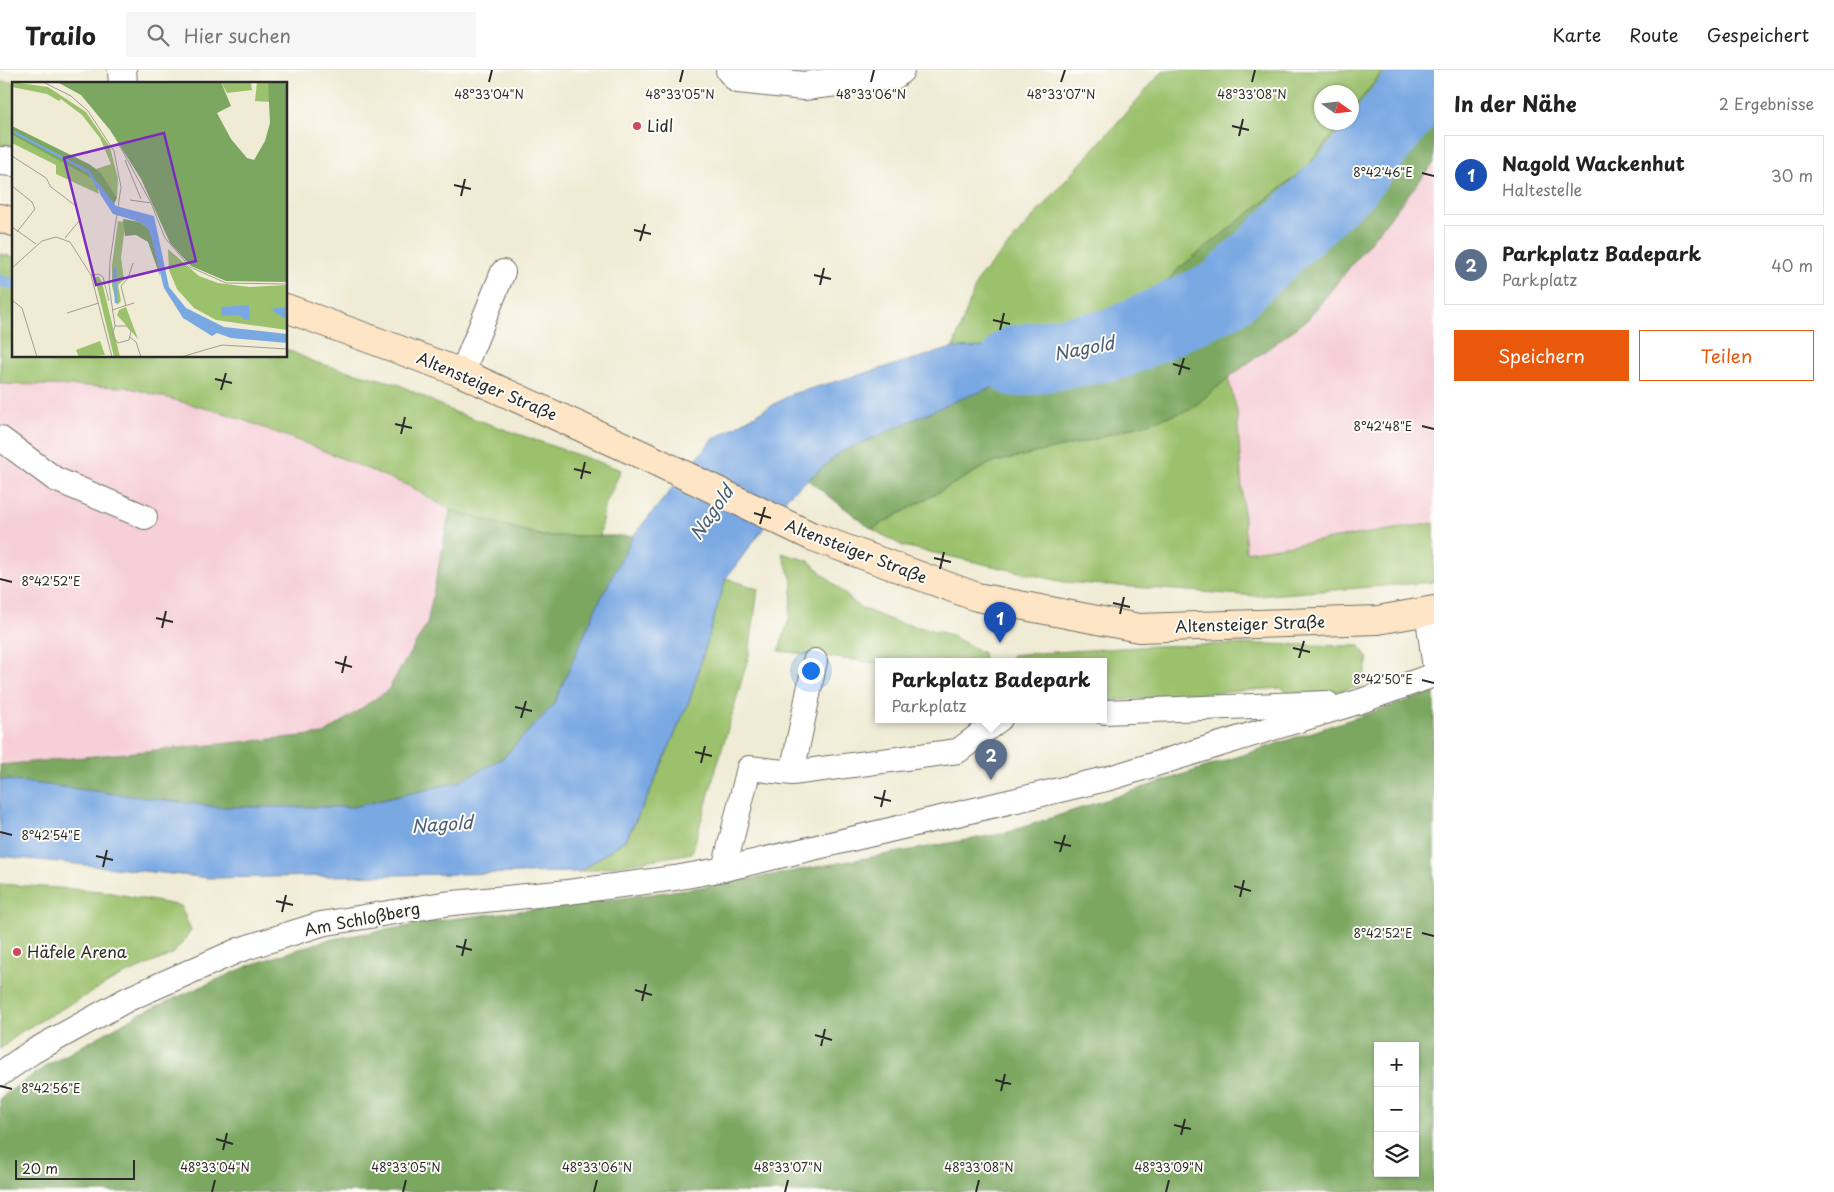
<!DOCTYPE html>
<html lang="de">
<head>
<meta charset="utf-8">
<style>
	body { margin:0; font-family:"Playpen Sans",sans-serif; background:#f6f6f6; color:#222 }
	.controls { position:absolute; right:15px; bottom:15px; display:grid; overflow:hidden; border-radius:0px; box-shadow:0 1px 4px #0004 }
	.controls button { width:45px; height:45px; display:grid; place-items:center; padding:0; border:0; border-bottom:1px solid #e0e0e0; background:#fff; color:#222; font:25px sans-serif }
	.compass { position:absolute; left:1314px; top:15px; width:45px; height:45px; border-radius:50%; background:#fff; box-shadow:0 1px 4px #0004; rotate:104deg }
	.scale { position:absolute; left:15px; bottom:12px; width:120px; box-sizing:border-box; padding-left:5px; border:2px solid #2b2b2b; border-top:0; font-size:14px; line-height:18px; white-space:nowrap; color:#2b2b2b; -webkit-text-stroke:4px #fdfcf7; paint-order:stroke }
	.you { position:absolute; left:810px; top:600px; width:18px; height:18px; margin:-12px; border:4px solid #fff; border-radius:50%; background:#1a73e8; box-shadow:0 0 0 8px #1a73e833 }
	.badge { display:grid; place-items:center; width:32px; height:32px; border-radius:50%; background:#ea580c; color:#fff; font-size:16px; font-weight:700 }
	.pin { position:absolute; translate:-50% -41px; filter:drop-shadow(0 1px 2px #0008) }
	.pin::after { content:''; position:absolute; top:26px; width:18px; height:15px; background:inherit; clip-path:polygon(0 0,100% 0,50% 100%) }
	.popup { position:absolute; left:875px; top:588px; width:232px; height:65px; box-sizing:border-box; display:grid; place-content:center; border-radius:0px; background:#fff; filter:drop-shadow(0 1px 4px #0005); font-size:16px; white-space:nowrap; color:#767676 }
	.popup b { font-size:19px; color:#222 }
	.popup::after { content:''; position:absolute; left:50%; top:100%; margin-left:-10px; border:10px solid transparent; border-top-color:#fff }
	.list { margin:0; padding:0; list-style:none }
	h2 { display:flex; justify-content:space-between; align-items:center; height:65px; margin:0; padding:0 20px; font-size:21px }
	h2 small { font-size:16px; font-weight:400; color:#767676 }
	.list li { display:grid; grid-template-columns:32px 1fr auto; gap:15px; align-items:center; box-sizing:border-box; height:80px; margin:0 10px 10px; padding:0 10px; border:1px solid #e0e0e0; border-radius:0px }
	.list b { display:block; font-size:19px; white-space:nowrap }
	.list p { margin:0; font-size:16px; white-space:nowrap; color:#767676 }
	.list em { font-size:16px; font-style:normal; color:#767676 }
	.actions { display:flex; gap:10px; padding:15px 20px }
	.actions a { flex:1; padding:11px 0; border:1px solid #ea580c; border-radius:0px; text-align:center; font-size:18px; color:#ea580c }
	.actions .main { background:#ea580c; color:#fff }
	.icon { flex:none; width:28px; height:28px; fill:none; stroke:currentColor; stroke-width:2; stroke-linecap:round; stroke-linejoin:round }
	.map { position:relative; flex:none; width:1434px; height:1122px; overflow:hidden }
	header { display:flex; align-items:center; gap:30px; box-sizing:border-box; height:70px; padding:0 25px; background:#fff; border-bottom:1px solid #e0e0e0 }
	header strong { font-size:24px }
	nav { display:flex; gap:28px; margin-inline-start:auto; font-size:18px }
	.search { width:350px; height:45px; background:#f6f6f6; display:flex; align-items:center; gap:12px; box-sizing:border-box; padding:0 18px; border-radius:0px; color:#767676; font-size:19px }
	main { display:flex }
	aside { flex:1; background:#fff }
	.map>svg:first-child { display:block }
</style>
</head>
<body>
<header>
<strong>Trailo</strong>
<div class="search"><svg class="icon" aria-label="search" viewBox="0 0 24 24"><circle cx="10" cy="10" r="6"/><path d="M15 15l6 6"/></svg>Hier suchen</div>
<nav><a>Karte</a><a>Route</a><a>Gespeichert</a></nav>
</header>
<main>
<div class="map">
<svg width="1434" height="1122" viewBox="0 0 1434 1122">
	<rect width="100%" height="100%" fill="#fdfcf7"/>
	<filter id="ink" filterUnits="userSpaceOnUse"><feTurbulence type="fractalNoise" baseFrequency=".02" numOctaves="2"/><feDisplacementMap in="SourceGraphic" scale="10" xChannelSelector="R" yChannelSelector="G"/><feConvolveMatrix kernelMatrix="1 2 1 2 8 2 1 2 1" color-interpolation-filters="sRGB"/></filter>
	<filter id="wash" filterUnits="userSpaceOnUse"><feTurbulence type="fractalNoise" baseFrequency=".0096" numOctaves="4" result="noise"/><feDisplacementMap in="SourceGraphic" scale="20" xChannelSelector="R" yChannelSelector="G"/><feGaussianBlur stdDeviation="1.12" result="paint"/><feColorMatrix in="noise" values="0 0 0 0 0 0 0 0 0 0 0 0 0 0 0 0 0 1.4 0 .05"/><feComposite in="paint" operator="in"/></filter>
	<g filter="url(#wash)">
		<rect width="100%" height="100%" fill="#efebd4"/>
		<!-- built -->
		<path fill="#f6cfd8" d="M 1434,43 L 1434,469 L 1129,493 L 1196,295 Z
			M 125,302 L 392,394 L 450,440 L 427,554 L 388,620 L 324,664 L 0,695 L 0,305 Z"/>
		<!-- green -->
		<path fill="#9bc16c" stroke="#63764c" d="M 1164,0 L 1384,0 L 1352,41 L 1352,22 L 1322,22 L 1322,52 L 1342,53 L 1306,98 L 1177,200 L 1116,274 L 953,278 L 978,209 Z
			M 0,12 L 77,13 L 78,14 L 14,14 L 14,76 L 0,75 Z
			M 0,184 L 14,187 L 14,286 L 286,286 L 286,279 L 314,292 L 398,314 L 452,341 L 621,400 L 604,438 L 600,466 L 543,466 L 450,440 L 411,417 L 307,374 L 227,344 L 126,317 L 0,314 Z
			M 1228,308 L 1237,341 L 1246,482 L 1434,453 L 1434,512 L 1257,526 L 1064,512 L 903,476 L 872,459 L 991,393 L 1088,371 L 1190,340 Z
			M 782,483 L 809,491 L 859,537 L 896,552 L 949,564 L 983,583 L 984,591 L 878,591 L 878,593 L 779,581 L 789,548 L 793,513 Z
			M 726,508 L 758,519 L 749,585 L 692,783 L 579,802 L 627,769 L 648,726 L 690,629 Z
			M 1261,574 L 1360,576 L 1368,589 L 1361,617 L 1294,628 L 1282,618 L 1104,631 L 1104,591 L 1012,591 L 1012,585 L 1022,584 L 1156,576 Z
			M 0,814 L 101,821 L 181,836 L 191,861 L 173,884 L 119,907 L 22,961 L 0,979 Z"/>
		<!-- forest -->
		<path fill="#7ca760" stroke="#546946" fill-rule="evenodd" d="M 1384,0 L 1434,0 L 1434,93 L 1307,250 L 1228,308 L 1190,340 L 1088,371 L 991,393 L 872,459 L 808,410 L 841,382 L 959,329 L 1116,274 L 1177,200 L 1306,98 L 1342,53 L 1352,52 L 1352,41 Z
			M 450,440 L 543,466 L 633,466 L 596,538 L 554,634 L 503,688 L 459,712 L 353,737 L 218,737 L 0,709 L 0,695 L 324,664 L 388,620 L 427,554 Z
			M 1434,622 L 1434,1122 L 0,1122 L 0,1028 L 46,996 L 141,943 L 253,894 L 327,870 L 449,849 L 572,835 L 716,815 L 1005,763 ZM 1378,976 L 1415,976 L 1415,1103 L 1378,1103 Z"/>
		<!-- water -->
		<path fill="#79a8e3" stroke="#526a87" d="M 1116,274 L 960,329 L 841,382 L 788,426 L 726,508 L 690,629 L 648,726 L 626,769 L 579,802 L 209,808 L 0,786 L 0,709 L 218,737 L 353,737 L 459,712 L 503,688 L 554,634 L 596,538 L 633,466 L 712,370 L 792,324 L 953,278 Z"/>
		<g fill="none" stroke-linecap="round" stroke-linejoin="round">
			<!-- stream -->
			<path stroke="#79a8e3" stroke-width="12" d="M 0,211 L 14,214"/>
			<!-- river -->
			<path stroke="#79a8e3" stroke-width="72" d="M 1017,291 L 1116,274 L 1224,224 L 1349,106 L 1432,0"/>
		</g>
	</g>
	<g filter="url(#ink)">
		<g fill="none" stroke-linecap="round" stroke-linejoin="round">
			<!-- service casing -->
			<g stroke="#706e66" stroke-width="26">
				<path id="service" d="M 462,303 L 503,202
					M 0,368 L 55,409 L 145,447
					M 1427,541 L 1434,591
					M 1104,642 L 1327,633
					M 792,703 L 958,681 L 1000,649
					M 724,799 L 749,698 L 792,703 L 815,591
					M 0,1004 L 32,982 L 128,929 L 239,880 L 321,854 L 443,834 L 568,822 L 675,808 L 724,799 L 1110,708 L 1361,631 L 1434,605"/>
			</g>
			<!-- minor casing -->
			<g stroke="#706e66" stroke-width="30">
				<path id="minor" d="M 122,0 L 123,14
					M 730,0 L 738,9 L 804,16 L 894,5 L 900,0
					M 0,91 L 14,92"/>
			</g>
			<!-- secondary casing -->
			<g stroke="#706e66" stroke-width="30">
				<path id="secondary" d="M 0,148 L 14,152
					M 286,238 L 462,303 L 649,388 L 811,466 L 977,527 L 1139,558 L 1378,550 L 1434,540"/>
			</g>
			<!-- service -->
			<use href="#service" stroke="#fff" stroke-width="24"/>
			<!-- minor -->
			<use href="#minor" stroke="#fff" stroke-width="28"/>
			<!-- secondary -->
			<use href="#secondary" stroke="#fde5c5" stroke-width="28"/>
		</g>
	</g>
	<!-- ticks -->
	<path fill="none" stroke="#2b2b2b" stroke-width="2" d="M 489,12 L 492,0M 680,12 L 683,0M 871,12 L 874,0M 1061,12 L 1065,0M 1252,12 L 1255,0M 1232,56 L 1249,60M 1239,66 L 1243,49M 1422,103 L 1434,106M 454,115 L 471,119M 461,126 L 465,109M 634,160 L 651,164M 640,171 L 645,154M 814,205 L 831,209M 820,215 L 824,198M 993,250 L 1010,254M 1000,260 L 1004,243M 1173,294 L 1190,299M 1179,305 L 1184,288M 215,309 L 232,313M 221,320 L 226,303M 395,354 L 412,358M 1422,356 L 1434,359M 401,364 L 405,347M 574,399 L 591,403M 581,409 L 585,392M 754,443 L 771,448M 760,454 L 765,437M 934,488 L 951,492M 940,499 L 944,482M 0,509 L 12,512M 1113,533 L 1130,537M 1120,544 L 1124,527M 156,548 L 173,552M 162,558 L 166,541M 1293,578 L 1310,582M 1299,588 L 1304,571M 335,592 L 352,597M 342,603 L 346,586M 1422,610 L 1434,613M 515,637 L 532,641M 521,648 L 526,631M 695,682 L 712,686M 701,693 L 705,676M 874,727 L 891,731M 881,737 L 885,720M 0,762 L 12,765M 1054,772 L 1071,776M 1060,782 L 1065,765M 96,786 L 113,790M 103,797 L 107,780M 1234,816 L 1251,821M 1240,827 L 1244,810M 276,831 L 293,835M 282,842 L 286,825M 1422,863 L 1434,866M 456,876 L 472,880M 462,886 L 466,869M 635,920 L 652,925M 642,931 L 646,914M 815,965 L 832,970M 821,976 L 825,959M 995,1010 L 1011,1014M 0,1016 L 12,1019M 1001,1021 L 1005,1004M 1174,1055 L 1191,1059M 1181,1065 L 1185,1049M 216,1069 L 233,1074M 223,1080 L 227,1063M 212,1122 L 215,1110M 403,1122 L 406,1110M 594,1122 L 597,1110M 785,1122 L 788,1110M 976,1122 L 979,1110M 1166,1122 L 1169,1110"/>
	<!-- markers -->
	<g fill="#d1495b" stroke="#fdfcf7" stroke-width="2">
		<circle cx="637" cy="56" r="5"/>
		<circle cx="17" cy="882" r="5"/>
	</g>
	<g text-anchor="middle" stroke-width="4" stroke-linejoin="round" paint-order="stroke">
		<!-- poi labels -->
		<g font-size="16" fill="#2b2b2b" stroke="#fdfcf7" text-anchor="start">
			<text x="647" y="62">Lidl</text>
			<text x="27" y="888">Häfele Arena</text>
		</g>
		<!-- street labels -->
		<g font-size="16" fill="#2b2b2b" stroke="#fdfcf7">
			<text transform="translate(487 316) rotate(23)" y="6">Altensteiger Straße</text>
			<text transform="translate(856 481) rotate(21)" y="6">Altensteiger Straße</text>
			<text transform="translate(1250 554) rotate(-2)" y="6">Altensteiger Straße</text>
			<text transform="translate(362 849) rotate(-11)" y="6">Am Schloßberg</text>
		</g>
		<!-- water labels -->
		<g font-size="18" font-style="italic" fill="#4a5d75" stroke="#fdfcf7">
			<text transform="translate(1084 279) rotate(-11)" y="6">Nagold</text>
			<text transform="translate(712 443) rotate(-55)" y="6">Nagold</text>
			<text transform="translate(442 755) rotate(-4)" y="6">Nagold</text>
		</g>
	</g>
	<!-- overview -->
	<g transform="translate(12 12)">
		<rect width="275" height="275" fill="#efebd4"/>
		<path d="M 0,0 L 36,5 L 74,30 L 98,65 L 106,97 L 105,116 L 84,87 L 99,82 L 88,56 L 70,33 L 49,17 L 47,19 L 35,12 L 0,5 ZM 209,0 L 239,0 L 240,8 L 215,11 ZM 245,0 L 256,0 L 259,20 L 243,19 ZM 0,53 L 84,98 L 87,112 L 44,92 L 44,83 L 0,61 ZM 106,139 L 112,140 L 113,145 L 109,176 L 112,198 L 106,203 L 109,219 L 105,223 L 100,204 L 100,183 ZM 156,167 L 187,194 L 206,201 L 237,205 L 275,203 L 275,248 L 204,238 L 182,226 L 165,207 L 157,188 ZM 86,194 L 90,200 L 108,275 L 102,275 L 83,196 ZM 114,225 L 126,257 L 105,233 L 107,228 ZM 88,259 L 93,273 L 67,275 L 64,268 Z" fill="#9bc16c"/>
		<path d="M 45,0 L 209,0 L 219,24 L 205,31 L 219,57 L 235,76 L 242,78 L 253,59 L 258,41 L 256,0 L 275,0 L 275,200 L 214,199 L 179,184 L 158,161 L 129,97 L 98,48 L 69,13 ZM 0,44 L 77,82 L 88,90 L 105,116 L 102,122 L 83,98 L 0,53 ZM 111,137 L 128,140 L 137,147 L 145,168 L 148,194 L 136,160 L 124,153 L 113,154 Z" fill="#7ca760"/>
		<path d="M 84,98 L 104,124 L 142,134 L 157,205 L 174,226 L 212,245 L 275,252 L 275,261 L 219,256 L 205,251 L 200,254 L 171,236 L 152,206 L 137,147 L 128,140 L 101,132 L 88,112 ZM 237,223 L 238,238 L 232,238 L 228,233 L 210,234 L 209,225 ZM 275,225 L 275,235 L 272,236 L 258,227 Z" fill="#79a8e3"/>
		<path fill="none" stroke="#79a8e3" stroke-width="2.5" d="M 0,49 L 77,90 L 87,107M 103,186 L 104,221"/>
		<path fill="none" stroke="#a19e90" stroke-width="1" d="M 31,0 L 59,14 L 76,29 L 102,69 L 109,105 L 98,179 L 97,203 L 103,244 L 100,253 L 106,261 L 117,258 L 119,249 L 115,244 L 103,244M 100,64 L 106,62 L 110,68 L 139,121 L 153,156 L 178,185 L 214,201 L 275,202M 0,74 L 34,96 L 39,105 L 64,124 L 68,138 L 53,156M 113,78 L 129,117M 0,104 L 20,120 L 23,127 L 5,150M 118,118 L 139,121M 0,145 L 24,162M 0,186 L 30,159 L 44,155 L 58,160 L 79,193 L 100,275M 79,193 L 87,192 L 91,195 L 97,219M 0,218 L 10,226 L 25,275M 114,224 L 109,204 L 116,196 L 121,181M 100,228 L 122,221M 55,231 L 87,221M 118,255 L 124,260 L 129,275M 169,275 L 210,263 L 275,267"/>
		<path fill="#7b2cbf" fill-opacity="0.15" stroke="#7b2cbf" stroke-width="2.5" d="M 152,51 L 184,179 L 84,203 L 52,76 Z"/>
		<rect width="275" height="275" fill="none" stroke="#2b2b2b" stroke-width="2.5"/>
	</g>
	<g font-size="12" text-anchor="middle" fill="#2b2b2b" stroke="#fdfcf7" stroke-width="4" stroke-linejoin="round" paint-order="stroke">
		<text x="489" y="29">48°33'04"N</text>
		<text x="680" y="29">48°33'05"N</text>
		<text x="871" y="29">48°33'06"N</text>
		<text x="1061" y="29">48°33'07"N</text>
		<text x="1252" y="29">48°33'08"N</text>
		<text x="1383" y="107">8°42'46"E</text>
		<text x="1383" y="361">8°42'48"E</text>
		<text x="51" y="516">8°42'52"E</text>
		<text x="1383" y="614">8°42'50"E</text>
		<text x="51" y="770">8°42'54"E</text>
		<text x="1383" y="868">8°42'52"E</text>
		<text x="51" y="1023">8°42'56"E</text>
		<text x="215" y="1102">48°33'04"N</text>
		<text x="406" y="1102">48°33'05"N</text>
		<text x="597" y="1102">48°33'06"N</text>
		<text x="788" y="1102">48°33'07"N</text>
		<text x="979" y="1102">48°33'08"N</text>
		<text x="1169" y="1102">48°33'09"N</text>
	</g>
</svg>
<div class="controls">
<button>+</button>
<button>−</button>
<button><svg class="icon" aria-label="layers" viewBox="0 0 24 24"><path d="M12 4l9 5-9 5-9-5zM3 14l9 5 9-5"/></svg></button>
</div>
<svg class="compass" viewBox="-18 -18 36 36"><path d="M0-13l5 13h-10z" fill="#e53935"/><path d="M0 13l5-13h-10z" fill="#767676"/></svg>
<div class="scale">20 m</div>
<div class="you"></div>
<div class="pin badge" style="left:1000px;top:573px;background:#1a4fb4">1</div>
<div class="pin badge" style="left:991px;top:710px;background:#5c6f8a">2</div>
<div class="popup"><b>Parkplatz Badepark</b>Parkplatz</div>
</div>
<aside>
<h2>In der Nähe<small>2 Ergebnisse</small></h2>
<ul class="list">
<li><span class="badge" style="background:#1a4fb4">1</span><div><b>Nagold Wackenhut</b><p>Haltestelle</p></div><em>30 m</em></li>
<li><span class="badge" style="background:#5c6f8a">2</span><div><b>Parkplatz Badepark</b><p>Parkplatz</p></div><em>40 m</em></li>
</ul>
<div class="actions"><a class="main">Speichern</a><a>Teilen</a></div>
</aside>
</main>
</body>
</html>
